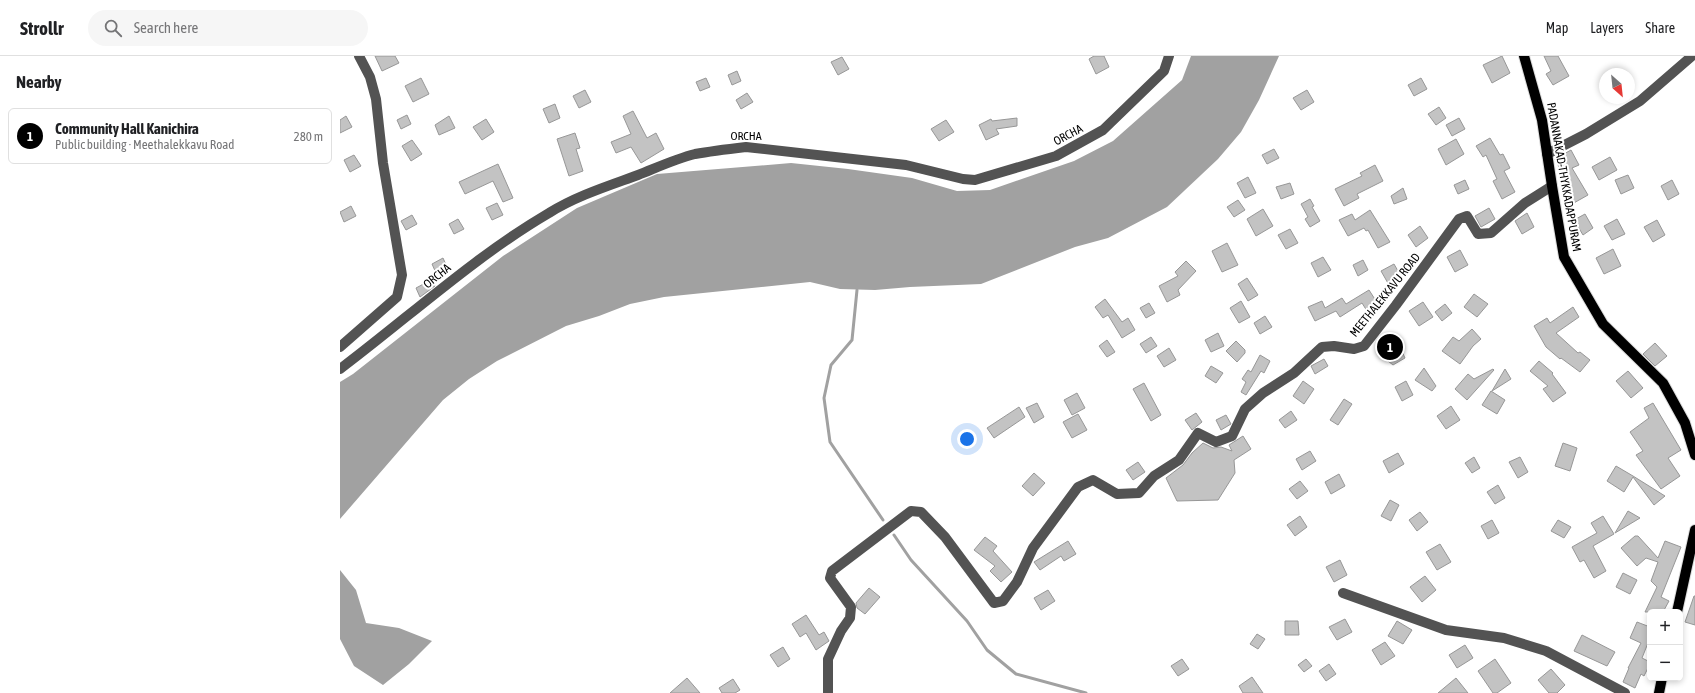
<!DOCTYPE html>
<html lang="en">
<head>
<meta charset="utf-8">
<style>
	body { margin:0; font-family:"Asap Condensed",sans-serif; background:#f6f6f6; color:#202124 }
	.controls { position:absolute; right:12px; bottom:12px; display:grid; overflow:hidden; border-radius:6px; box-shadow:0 2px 6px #0003 }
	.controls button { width:36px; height:36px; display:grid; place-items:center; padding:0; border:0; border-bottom:1px solid #e0e0e0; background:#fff; color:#202124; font:20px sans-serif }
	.compass { position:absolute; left:1259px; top:12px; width:36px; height:36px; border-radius:50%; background:#fff; box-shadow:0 2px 6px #0003; rotate:153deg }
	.you { position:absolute; left:627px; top:383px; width:14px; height:14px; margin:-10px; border:3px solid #fff; border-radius:50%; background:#1a73e8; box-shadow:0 0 0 6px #1a73e833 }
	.badge { display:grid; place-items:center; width:26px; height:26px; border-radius:50%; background:#000; color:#fff; font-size:13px; font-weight:700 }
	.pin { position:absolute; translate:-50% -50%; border:2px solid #fff; box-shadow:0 1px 4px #0006 }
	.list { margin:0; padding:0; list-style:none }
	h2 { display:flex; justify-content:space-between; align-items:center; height:52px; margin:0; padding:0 16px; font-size:17px }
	h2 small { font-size:13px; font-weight:400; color:#757577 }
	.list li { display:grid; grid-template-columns:26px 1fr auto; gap:12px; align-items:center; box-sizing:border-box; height:56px; margin:0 8px 8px; padding:0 8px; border:1px solid #e0e0e0; border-radius:6px }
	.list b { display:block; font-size:15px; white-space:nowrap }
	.list p { margin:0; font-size:13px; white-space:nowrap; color:#757577 }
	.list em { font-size:13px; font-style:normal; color:#757577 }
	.icon { flex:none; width:22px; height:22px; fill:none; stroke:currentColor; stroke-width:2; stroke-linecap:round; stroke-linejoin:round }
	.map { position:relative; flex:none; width:1355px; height:637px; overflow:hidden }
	header { display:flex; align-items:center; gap:24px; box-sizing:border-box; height:56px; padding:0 20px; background:#fff; border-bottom:1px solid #e0e0e0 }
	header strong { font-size:19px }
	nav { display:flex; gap:22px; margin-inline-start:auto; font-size:14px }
	.search { width:280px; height:36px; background:#f6f6f6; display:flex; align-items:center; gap:10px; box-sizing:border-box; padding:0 14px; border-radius:22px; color:#757577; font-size:15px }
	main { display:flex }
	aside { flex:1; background:#fff }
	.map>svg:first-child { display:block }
</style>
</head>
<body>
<header>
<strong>Strollr</strong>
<div class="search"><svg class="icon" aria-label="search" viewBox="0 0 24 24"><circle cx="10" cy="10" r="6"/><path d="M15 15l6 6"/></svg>Search here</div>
<nav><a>Map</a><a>Layers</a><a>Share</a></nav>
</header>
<main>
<aside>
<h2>Nearby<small></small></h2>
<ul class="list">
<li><span class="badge">1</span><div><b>Community Hall Kanichira</b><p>Public building · Meethalekkavu Road</p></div><em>280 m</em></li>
</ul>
</aside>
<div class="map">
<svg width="1355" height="637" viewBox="0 0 1355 637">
	<rect width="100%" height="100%" fill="#fff"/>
	<!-- water -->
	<path fill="#a1a1a1" d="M 851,0 L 939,0 L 919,44 L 901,76 L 878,103 L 827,151 L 768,182 L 735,191 L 641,228 L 570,231 L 535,234 L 500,233 L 470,226 L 324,241 L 290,248 L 259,260 L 226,270 L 157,305 L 129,323 L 103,344 L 0,463 L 0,326 L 13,318 L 163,200 L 237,152 L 317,118 L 451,107 L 508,113 L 572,122 L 617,135 L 650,134 L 734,105 L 773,85 L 842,24 Z
		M 0,514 L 16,534 L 26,567 L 59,572 L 92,585 L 69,608 L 43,629 L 14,610 L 0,583 Z"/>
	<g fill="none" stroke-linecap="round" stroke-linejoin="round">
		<!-- stream -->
		<path stroke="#a1a1a1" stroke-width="3" d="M 517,234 L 512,284 L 491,309 L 484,342 L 490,386 L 543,464
			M 554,479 L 571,504 L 627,565 L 647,594 L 676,618 L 746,637"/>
	</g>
	<!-- building -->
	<path fill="#c3c3c3" stroke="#979797" d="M 35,0 L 55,0 L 59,7 L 42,15 Z
		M 754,0 L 764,0 L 769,11 L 756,18 L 749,3 Z
		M 1162,0 L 1170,17 L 1152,27 L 1143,9 Z
		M 1204,0 L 1218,0 L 1229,20 L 1213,29 L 1206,18 L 1211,15 Z
		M 502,1 L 509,13 L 498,19 L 491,6 Z
		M 397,15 L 401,25 L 392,29 L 388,19 Z
		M 81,22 L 89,38 L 73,46 L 65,30 Z
		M 366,22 L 370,31 L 360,35 L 356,26 Z
		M 1081,22 L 1087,33 L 1074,40 L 1068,29 Z
		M 245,34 L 251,46 L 239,52 L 233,40 Z
		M 967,34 L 974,46 L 961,54 L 953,42 Z
		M 407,37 L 413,46 L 401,53 L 396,44 Z
		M 215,48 L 220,62 L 209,67 L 203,53 Z
		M 1099,51 L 1106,62 L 1096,69 L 1088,58 Z
		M 293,55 L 307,82 L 316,77 L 324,93 L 301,107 L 291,91 L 276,97 L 271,86 L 291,78 L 283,60 Z
		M 67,59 L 71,68 L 61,73 L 57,64 Z
		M 6,60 L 12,71 L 0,77 L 0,64 Z
		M 109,60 L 115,72 L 99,79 L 95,69 Z
		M 677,62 L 677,70 L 656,73 L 659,78 L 646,84 L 639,69 L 651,63 L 652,65 Z
		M 1119,62 L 1125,73 L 1112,80 L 1106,69 Z
		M 146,63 L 154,76 L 142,84 L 133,71 Z
		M 606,64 L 614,76 L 599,85 L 591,73 Z
		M 235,77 L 240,92 L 236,93 L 243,115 L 229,120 L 217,83 Z
		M 1150,82 L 1160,99 L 1163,98 L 1170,112 L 1164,115 L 1175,136 L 1162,143 L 1153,125 L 1157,123 L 1146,99 L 1143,101 L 1136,90 Z
		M 1116,83 L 1124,98 L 1106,109 L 1098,93 Z
		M 72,84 L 82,98 L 71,105 L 62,90 Z
		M 934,93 L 939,102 L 927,108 L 922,99 Z
		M 1231,94 L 1239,109 L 1232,112 L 1248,139 L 1232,148 L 1223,133 L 1229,130 L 1215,103 Z
		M 14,99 L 21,110 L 10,116 L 4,104 Z
		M 1270,101 L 1277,114 L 1259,124 L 1252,111 Z
		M 158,108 L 173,142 L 163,146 L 153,125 L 125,138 L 119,126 Z
		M 1035,109 L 1043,125 L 1017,138 L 1019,142 L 1004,150 L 995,133 L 1022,120 L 1020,117 Z
		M 1288,119 L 1294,132 L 1281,138 L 1275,124 Z
		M 908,121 L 916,137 L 905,142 L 897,127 Z
		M 1125,124 L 1129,133 L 1118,138 L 1114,129 Z
		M 1332,124 L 1339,138 L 1328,144 L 1321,130 Z
		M 950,127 L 954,138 L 941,143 L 936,131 Z
		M 1063,132 L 1067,143 L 1054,148 L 1051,140 Z
		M 970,143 L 974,150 L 972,151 L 980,165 L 970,171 L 965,163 L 968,161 L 961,148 Z
		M 898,144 L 905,154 L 894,161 L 887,151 Z
		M 157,147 L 163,159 L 152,164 L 146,152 Z
		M 11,150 L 16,160 L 4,166 L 0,156 Z
		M 1149,152 L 1155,163 L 1141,171 L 1135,160 Z
		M 923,153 L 933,170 L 916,180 L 907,163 Z
		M 1030,154 L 1050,186 L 1038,192 L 1028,174 L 1026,175 L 1024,172 L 1008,180 L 999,164 L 1012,158 L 1015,164 Z
		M 1187,157 L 1194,171 L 1182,178 L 1175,165 Z
		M 1245,158 L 1253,172 L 1243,179 L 1234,164 Z
		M 72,159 L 77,168 L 66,174 L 61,165 Z
		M 118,163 L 124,173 L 114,178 L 109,168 Z
		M 1277,163 L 1285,178 L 1272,184 L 1264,170 Z
		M 1317,164 L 1325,179 L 1313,186 L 1304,171 Z
		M 1080,170 L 1088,182 L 1076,191 L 1068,179 Z
		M 950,173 L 958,187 L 946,193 L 938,179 Z
		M 887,187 L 898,209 L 882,216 L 872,195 Z
		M 1273,193 L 1281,210 L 1264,218 L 1256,202 Z
		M 1120,194 L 1128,209 L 1115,216 L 1107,201 Z
		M 983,201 L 991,214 L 978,221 L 971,207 Z
		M 103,202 L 107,211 L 96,217 L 92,208 Z
		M 1023,204 L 1028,214 L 1018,220 L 1013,209 Z
		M 846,205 L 856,215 L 838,234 L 840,239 L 827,246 L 819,230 L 838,220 L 835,216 Z
		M 1054,208 L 1062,222 L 1049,229 L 1041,215 Z
		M 907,222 L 918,239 L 908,245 L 898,228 Z
		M 91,224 L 95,230 L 80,241 L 76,232 Z
		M 1029,234 L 1038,248 L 1027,255 L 1022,247 L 1000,261 L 996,255 L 975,265 L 968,251 L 982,245 L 985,252 L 1002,242 L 1006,248 Z
		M 1134,238 L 1148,248 L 1137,261 L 1124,251 Z
		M 765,243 L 782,266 L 788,262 L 795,274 L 782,282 L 768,259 L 763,262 L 755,251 Z
		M 901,245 L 910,261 L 899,267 L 890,252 Z
		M 1083,246 L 1093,261 L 1079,270 L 1069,255 Z
		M 809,247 L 815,257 L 806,262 L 800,252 Z
		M 1105,248 L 1112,257 L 1102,265 L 1095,256 Z
		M 1233,251 L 1239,261 L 1216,277 L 1238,297 L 1240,296 L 1250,304 L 1240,316 L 1221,302 L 1220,303 L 1206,291 L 1194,270 L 1207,262 L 1210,267 Z
		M 925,260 L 932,271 L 920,278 L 914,267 Z
		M 1132,273 L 1141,283 L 1133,290 L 1120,308 L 1102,295 L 1113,281 L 1119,285 Z
		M 878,277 L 884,290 L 871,296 L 865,284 Z
		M 811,281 L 817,290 L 806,297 L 800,288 Z
		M 767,284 L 775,296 L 767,301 L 759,290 Z
		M 896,285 L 905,294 L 905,297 L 897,306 L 886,295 Z
		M 1315,287 L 1327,300 L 1315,310 L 1303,298 Z
		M 1059,289 L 1065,302 L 1053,309 L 1048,305 L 1044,297 Z
		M 829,292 L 836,304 L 824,311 L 817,300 Z
		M 920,299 L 930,305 L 924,317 L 921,315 L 906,339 L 901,336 L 906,326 L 902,323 L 908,314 L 911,316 Z
		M 984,303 L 988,310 L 975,318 L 971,310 Z
		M 1199,305 L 1213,317 L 1212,318 L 1226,337 L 1213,346 L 1203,333 L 1208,330 L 1190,315 Z
		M 871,310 L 883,317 L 876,327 L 865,320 Z
		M 1084,312 L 1096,330 L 1092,335 L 1075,324 Z
		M 1153,313 L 1154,314 L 1127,344 L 1115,333 L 1128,318 L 1134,323 Z
		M 1165,313 L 1171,323 L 1152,335 Z
		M 1288,315 L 1303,332 L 1291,342 L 1276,325 Z
		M 963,325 L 974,333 L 964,348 L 953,340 Z
		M 1066,325 L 1073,339 L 1062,345 L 1055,331 Z
		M 804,327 L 821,359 L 811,365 L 793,333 Z
		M 1151,335 L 1165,344 L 1157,358 L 1142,349 Z
		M 737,337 L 745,352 L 732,359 L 724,344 Z
		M 1004,343 L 1012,348 L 998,369 L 990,364 Z
		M 697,347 L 704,361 L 694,367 L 686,352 Z
		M 1313,347 L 1341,394 L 1328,402 L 1340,420 L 1321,433 L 1296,399 L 1303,395 L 1290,376 L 1309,362 L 1304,352 Z
		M 1111,350 L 1120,364 L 1106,373 L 1097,360 Z
		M 679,351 L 685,361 L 654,382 L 647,372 Z
		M 951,355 L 957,364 L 945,372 L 939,364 Z
		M 856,357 L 862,366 L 852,374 L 845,364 Z
		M 738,358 L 747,374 L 732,382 L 723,366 Z
		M 886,359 L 891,368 L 881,374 L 876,364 Z
		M 903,380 L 911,393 L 894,404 L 895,417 L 878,444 L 837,445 L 826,422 L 843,409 L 852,397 L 863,387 L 873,392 L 881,391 L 892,395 L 889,389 Z
		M 1223,387 L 1237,392 L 1230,415 L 1215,410 Z
		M 970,395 L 976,405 L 962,414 L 956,403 Z
		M 1058,397 L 1064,408 L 1049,417 L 1043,405 Z
		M 1134,401 L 1140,412 L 1132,417 L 1125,407 Z
		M 1180,401 L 1188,416 L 1178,422 L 1169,406 Z
		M 798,406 L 805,416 L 793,424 L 786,414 Z
		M 1276,410 L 1293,420 L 1325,440 L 1314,449 L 1293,421 L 1284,436 L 1267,425 Z
		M 694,417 L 705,427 L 693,440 L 682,430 Z
		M 999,418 L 1005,430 L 991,438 L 985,426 Z
		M 960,425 L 968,435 L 957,443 L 949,433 Z
		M 1158,429 L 1165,442 L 1155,448 L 1147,436 Z
		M 1050,444 L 1059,449 L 1051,465 L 1041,460 Z
		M 1288,455 L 1300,462 L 1275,477 Z
		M 1080,456 L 1088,466 L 1077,475 L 1069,464 Z
		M 960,460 L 967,471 L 955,480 L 947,469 Z
		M 1263,460 L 1274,478 L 1253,490 L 1266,515 L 1254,522 L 1244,504 L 1240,506 L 1232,491 L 1257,477 L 1251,467 Z
		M 1152,464 L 1159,477 L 1148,483 L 1141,470 Z
		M 1218,464 L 1231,471 L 1224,482 L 1211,475 Z
		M 1295,480 L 1298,480 L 1318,502 L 1325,485 L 1341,491 L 1321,541 L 1329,545 L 1323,556 L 1305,556 L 1317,531 L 1311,525 L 1318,506 L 1306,502 L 1297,510 L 1281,492 Z
		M 645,481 L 657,490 L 653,495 L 672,516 L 661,526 L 650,515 L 655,510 L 634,494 Z
		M 728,485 L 736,498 L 724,505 L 721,500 L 700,514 L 694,506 Z
		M 1100,488 L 1111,506 L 1097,514 L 1086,496 Z
		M 1000,504 L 1007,519 L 994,526 L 986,511 Z
		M 1283,517 L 1297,524 L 1290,538 L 1276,531 Z
		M 1085,520 L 1096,534 L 1082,546 L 1070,531 Z
		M 529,532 L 540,541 L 525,558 L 517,552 L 516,547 Z
		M 708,534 L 715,545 L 701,554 L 694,542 Z
		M 1354,540 L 1355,540 L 1355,569 L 1345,566 Z
		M 466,559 L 479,579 L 484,576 L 489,585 L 476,594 L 466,577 L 460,581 L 452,568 Z
		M 1005,563 L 1012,576 L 997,584 L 989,571 Z
		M 945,565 L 958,565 L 959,579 L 945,579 Z
		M 1057,565 L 1072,574 L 1063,588 L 1048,580 Z
		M 1297,566 L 1310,571 L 1310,582 L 1302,602 L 1310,606 L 1310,608 L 1304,620 L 1301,618 L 1295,632 L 1283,626 L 1289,612 L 1288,612 L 1301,587 L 1290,582 Z
		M 917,578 L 925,583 L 918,593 L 910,588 Z
		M 1242,579 L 1275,596 L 1267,610 L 1234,595 Z
		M 1045,586 L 1055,600 L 1041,609 L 1032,594 Z
		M 1125,589 L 1133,602 L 1117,612 L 1109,599 Z
		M 443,591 L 450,603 L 438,611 L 430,599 Z
		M 842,603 L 849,613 L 838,620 L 831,610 Z
		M 966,603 L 972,610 L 964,616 L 958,609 Z
		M 1155,603 L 1171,627 L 1157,637 L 1153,637 L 1138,615 Z
		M 989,608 L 996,618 L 986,625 L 979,615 Z
		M 1211,613 L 1225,629 L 1217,637 L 1209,637 L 1198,624 Z
		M 912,621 L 923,637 L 903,637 L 899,630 Z
		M 347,622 L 360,637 L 330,637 Z
		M 1116,622 L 1128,637 L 1098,637 Z
		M 393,623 L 400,634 L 395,637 L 382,637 L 379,632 Z"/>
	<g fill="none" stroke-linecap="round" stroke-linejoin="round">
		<!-- major casing -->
		<g stroke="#dbdbdb" stroke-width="12">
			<path id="major" d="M 1184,0 L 1202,64 L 1212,130 L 1224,201 L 1263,268 L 1323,327 L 1345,367 L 1355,399
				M 1337,556 L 1355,474
				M 1319,637 L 1322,622"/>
		</g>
		<!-- minor -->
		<path stroke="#535353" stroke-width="10" d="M 1207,98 L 1246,78 L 1300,45 L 1352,0
			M 0,291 L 57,241 L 62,219 L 43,107 L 36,43 L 30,21 L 19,0
			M 0,313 C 69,261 134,201 209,157 C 236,140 268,130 298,119 C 316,112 335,103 355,98 C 372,95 389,93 406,91 L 566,109 L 623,123 L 635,124 L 716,100 L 763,74 L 824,15 L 829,0
			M 1003,537 L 1106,574 L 1164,582 L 1206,595 L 1285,637
			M 488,637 L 488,603 L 501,575 L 510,562 L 511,551 L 490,522 L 492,515 L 571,455 L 581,456 L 605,481 L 654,547 L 663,545 L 677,526 L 693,492 L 738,431 L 753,424 L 777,438 L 799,437 L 814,420 L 839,404 L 858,377 L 876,386 L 892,380 L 905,353 L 923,337 L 954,317 L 982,291 L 994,290 L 1014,293 L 1024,290 L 1056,249 L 1119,163 L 1127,160 L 1138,178 L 1151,177 L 1185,147 L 1212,130"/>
		<!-- major -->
		<use href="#major" stroke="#000" stroke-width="10"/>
	</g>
	<g text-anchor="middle" stroke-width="4" stroke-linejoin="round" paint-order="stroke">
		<!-- street labels -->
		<g font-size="12" fill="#000" stroke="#fff">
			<text transform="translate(728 79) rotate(-28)" y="4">ORCHA</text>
			<text x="406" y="84">ORCHA</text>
			<text transform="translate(1224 121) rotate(80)" y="4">PADANNAKAD-THYKKADAPPURAM</text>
			<text transform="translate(97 220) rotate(-39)" y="4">ORCHA</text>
			<text transform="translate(1045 239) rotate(-51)" y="4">MEETHALEKKAVU ROAD</text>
		</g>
	</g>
</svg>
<div class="controls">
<button>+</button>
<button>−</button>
</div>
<svg class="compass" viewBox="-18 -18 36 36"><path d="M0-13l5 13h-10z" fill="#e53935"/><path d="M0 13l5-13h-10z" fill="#757577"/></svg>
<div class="you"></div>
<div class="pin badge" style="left:1050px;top:291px">1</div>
</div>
</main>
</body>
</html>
